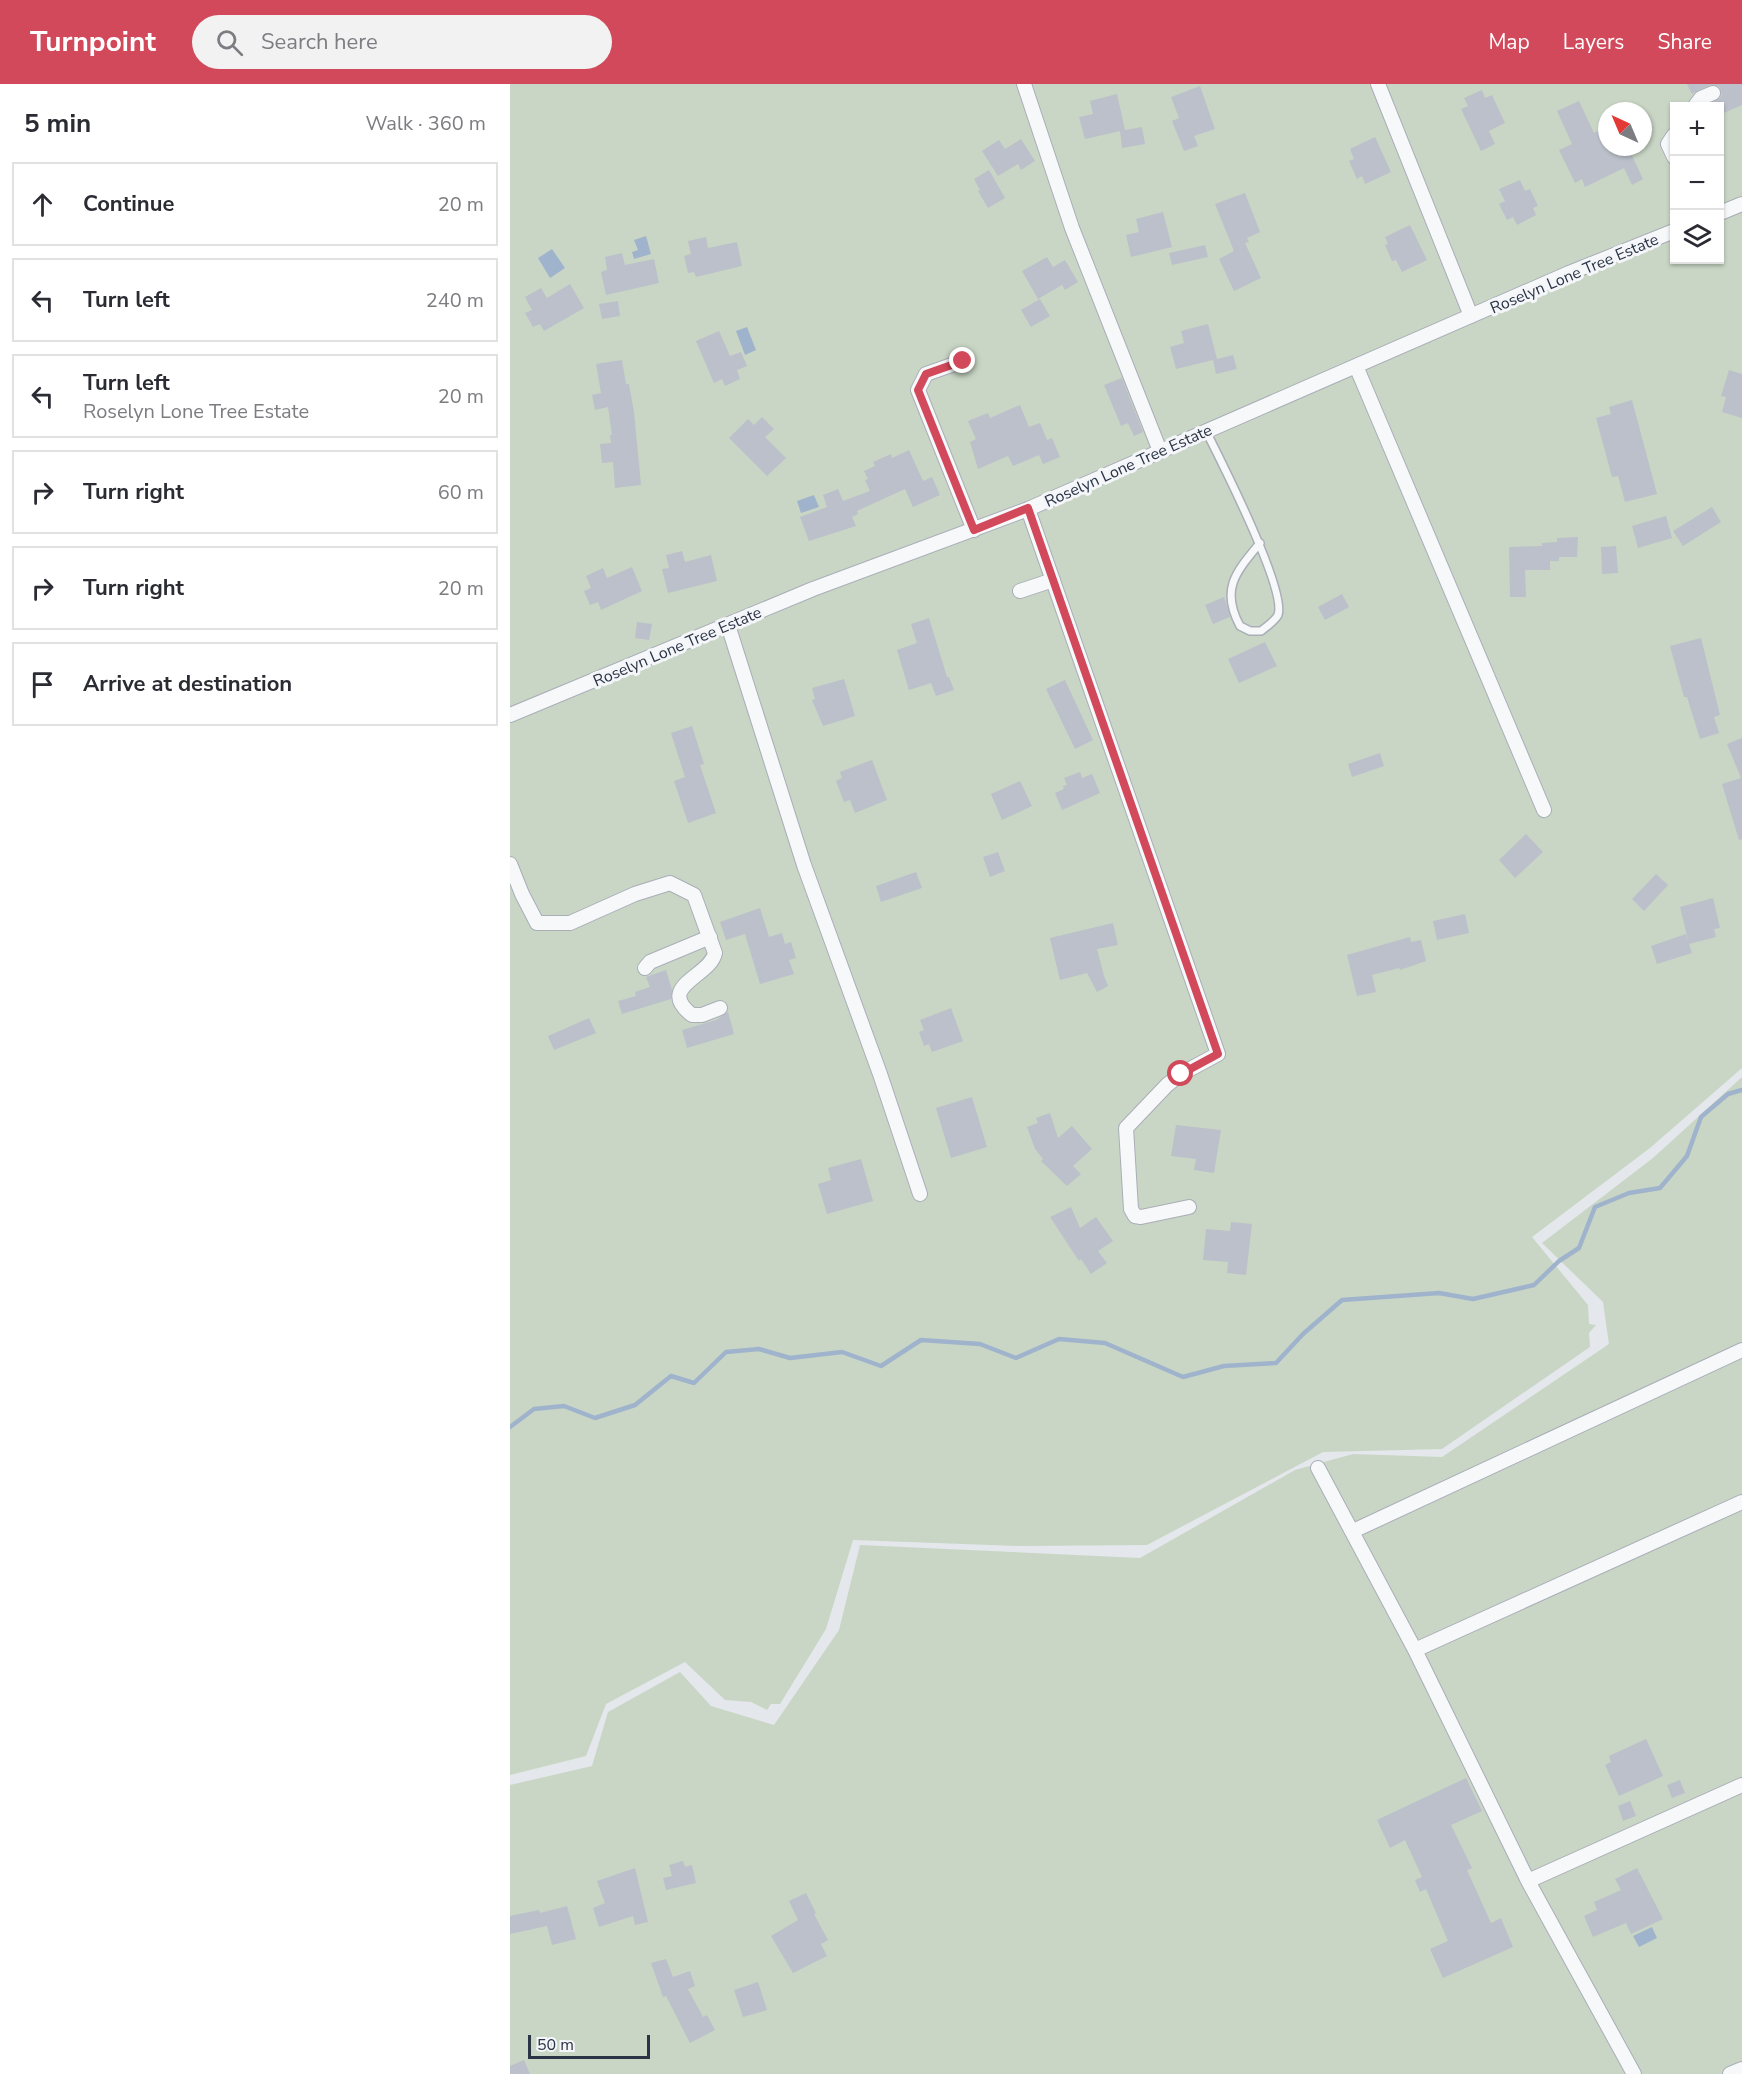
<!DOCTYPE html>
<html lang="en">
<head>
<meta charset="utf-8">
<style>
	body { margin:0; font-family:"Nunito Sans",sans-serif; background:#f2f2f3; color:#2b2b33 }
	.controls { position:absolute; right:18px; top:18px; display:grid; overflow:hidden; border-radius:0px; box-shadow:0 2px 4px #0004 }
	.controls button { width:54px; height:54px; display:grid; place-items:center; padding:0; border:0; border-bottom:2px solid #e1e1e2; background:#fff; color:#2b2b33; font:30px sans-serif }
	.compass { position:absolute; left:1088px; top:18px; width:54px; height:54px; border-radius:50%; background:#fff; box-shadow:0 2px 4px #0004; rotate:316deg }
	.scale { position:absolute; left:18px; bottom:15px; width:122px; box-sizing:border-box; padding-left:6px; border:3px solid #2b3445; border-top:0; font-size:16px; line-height:21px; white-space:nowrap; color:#2b3445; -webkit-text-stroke:4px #f4f6f9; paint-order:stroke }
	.stop { position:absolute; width:18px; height:18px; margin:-14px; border:4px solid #d1495b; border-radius:50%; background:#fff }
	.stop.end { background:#d1495b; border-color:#fff; box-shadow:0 2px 6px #0008 }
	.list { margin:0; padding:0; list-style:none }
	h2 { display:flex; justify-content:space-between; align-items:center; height:78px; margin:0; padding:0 24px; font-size:26px }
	h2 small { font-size:20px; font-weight:400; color:#7c7c81 }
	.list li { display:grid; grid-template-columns:39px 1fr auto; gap:18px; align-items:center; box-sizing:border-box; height:84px; margin:0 12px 12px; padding:0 12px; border:2px solid #e1e1e2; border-radius:0px }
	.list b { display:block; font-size:22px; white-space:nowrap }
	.list p { margin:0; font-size:20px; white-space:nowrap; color:#7c7c81 }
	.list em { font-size:20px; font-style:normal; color:#7c7c81 }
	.icon { flex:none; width:33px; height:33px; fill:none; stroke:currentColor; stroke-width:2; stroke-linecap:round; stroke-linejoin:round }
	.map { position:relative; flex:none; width:1232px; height:1990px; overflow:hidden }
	header { display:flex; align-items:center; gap:36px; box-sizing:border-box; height:84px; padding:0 30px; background:#d1495b; color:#fff }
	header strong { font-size:28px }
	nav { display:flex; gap:33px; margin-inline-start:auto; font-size:21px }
	.search { width:420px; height:54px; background:#f2f2f3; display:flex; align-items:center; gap:15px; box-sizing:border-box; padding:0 21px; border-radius:33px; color:#7c7c81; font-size:22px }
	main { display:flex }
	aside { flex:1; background:#fff }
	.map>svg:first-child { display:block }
</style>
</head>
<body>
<header>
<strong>Turnpoint</strong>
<div class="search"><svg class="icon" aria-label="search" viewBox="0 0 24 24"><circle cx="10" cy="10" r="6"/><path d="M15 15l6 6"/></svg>Search here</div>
<nav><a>Map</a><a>Layers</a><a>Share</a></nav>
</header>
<main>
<aside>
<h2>5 min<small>Walk · 360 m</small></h2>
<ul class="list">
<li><svg class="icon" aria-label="ahead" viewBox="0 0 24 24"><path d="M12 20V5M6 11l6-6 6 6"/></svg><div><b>Continue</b></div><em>20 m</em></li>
<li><svg class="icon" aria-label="left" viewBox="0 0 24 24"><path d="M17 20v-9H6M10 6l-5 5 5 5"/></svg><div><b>Turn left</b></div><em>240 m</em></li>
<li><svg class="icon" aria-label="left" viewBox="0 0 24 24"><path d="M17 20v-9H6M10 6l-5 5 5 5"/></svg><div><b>Turn left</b><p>Roselyn Lone Tree Estate</p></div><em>20 m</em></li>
<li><svg class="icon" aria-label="right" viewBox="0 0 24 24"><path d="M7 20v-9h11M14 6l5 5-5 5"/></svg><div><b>Turn right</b></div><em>60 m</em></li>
<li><svg class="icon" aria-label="right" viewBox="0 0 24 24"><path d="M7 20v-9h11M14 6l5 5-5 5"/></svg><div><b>Turn right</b></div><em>20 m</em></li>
<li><svg class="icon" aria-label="arrive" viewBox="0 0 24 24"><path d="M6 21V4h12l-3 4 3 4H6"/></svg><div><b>Arrive at destination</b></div></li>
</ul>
</aside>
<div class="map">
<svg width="1232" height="1990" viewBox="0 0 1232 1990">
	<rect width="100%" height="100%" fill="#e4e7ec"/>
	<!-- green -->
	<path fill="#c9d6c5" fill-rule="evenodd" d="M 0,0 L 1232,0 L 1232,984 L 1140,1064 L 1022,1153 L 1078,1221 L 1079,1240 L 1086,1241 L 1079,1249 L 1080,1263 L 932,1365 L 813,1368 L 637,1461 L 511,1462 L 343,1456 L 316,1545 L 270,1620 L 261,1620 L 257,1626 L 241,1618 L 215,1616 L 175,1578 L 96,1620 L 76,1672 L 0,1691 ZM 1164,22 L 1210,22 L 1210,176 L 1164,176 ZM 1097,27 L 1133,27 L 1133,63 L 1097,63 Z
		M 1232,993 L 1232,1990 L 0,1990 L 0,1701 L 82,1682 L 98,1628 L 170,1588 L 201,1622 L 264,1641 L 329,1546 L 350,1461 L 630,1474 L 785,1386 L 843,1370 L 932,1373 L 1099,1260 L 1093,1218 L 1032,1159 L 1143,1074 Z"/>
	<!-- water -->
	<path fill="#9fb4cc" d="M 136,152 L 141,170 L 124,175 L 122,168 L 128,166 L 124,156 Z
		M 42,165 L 55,184 L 40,194 L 28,174 Z
		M 237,243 L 246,266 L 235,271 L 226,247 Z
		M 304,411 L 309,423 L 291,429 L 287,417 Z
		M 1142,1843 L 1147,1854 L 1129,1863 L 1123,1852 Z"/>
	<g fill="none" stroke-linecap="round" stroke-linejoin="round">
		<!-- stream -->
		<path stroke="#9fb4cc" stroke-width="4.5" d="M 0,1343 L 24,1325 L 54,1322 L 85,1334 L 125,1321 L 161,1292 L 184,1299 L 216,1268 L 249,1265 L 280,1274 L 332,1268 L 371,1282 L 411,1256 L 470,1260 L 506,1274 L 549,1255 L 595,1259 L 673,1293 L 714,1282 L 766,1279 L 793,1250 L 832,1216 L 929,1209 L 963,1215 L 1024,1201 L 1049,1177 L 1069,1164 L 1085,1123 L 1119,1109 L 1150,1104 L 1177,1072 L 1191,1033 L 1218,1010 L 1232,1006"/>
	</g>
	<!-- building -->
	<path fill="#bbc0ca" d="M 1177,0 L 1232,0 L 1232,21 L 1209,31 L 1209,22 L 1196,22 L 1210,14 L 1212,10 L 1209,2 L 1200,1 L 1188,6 L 1182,10 Z
		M 690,2 L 705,45 L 684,52 L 688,62 L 674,67 L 662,37 L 669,34 L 661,13 Z
		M 972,6 L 975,14 L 982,11 L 995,39 L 979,47 L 985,60 L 971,67 L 951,25 L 958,22 L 954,14 Z
		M 607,10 L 615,46 L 575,55 L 569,33 L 583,30 L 580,17 Z
		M 1069,17 L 1084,49 L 1097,43 L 1097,63 L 1118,63 L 1133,95 L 1122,101 L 1114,84 L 1075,103 L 1072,95 L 1065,99 L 1049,66 L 1062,60 L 1047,27 Z
		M 632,43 L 635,60 L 612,64 L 610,47 Z
		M 865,53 L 881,88 L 855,100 L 852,92 L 847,95 L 839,77 L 844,75 L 840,65 Z
		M 511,55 L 525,77 L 511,86 L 508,80 L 488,92 L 472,67 L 489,56 L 495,65 Z
		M 479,86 L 495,114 L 478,124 L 468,107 L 470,106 L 464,95 Z
		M 1010,96 L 1015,107 L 1020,105 L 1028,122 L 1023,124 L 1026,131 L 1007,141 L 1003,133 L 997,136 L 989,120 L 995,117 L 989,105 Z
		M 735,109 L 750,148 L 737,154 L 739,158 L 735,159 L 751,194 L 724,207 L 709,175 L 724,167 L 705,120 Z
		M 653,128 L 662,163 L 621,173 L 616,151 L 629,148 L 626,135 Z
		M 900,141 L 917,176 L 892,188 L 886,176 L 882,177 L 875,161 L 878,160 L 875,153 Z
		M 196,153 L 198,164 L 227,158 L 232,182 L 186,193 L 184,188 L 178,189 L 174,172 L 181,170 L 178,157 Z
		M 695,161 L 698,173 L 662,181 L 659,169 Z
		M 112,169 L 115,181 L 144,175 L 149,199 L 96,211 L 91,188 L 97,186 L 95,173 Z
		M 537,173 L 543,183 L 555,176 L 568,198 L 555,206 L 552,201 L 528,215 L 512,187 Z
		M 60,200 L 74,224 L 34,247 L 30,240 L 23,243 L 15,229 L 22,226 L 15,213 L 31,204 L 37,214 Z
		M 530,215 L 540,232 L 521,243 L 511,226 Z
		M 108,217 L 110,232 L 92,235 L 89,220 Z
		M 698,240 L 707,275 L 723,271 L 727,285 L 706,290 L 703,276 L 666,285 L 660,263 L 674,259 L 671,247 Z
		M 209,247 L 220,272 L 231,268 L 237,282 L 227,286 L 230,295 L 215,302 L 212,295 L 204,299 L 186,257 Z
		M 112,276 L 116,300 L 119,300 L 124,328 L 131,401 L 105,404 L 103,378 L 92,379 L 90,360 L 101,359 L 100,351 L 102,351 L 98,323 L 85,326 L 82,311 L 91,309 L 86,280 Z
		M 1219,286 L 1232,290 L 1232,334 L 1212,328 L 1216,313 L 1211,312 Z
		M 612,294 L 633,348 L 624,352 L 618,339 L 611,342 L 594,301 Z
		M 1122,316 L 1147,410 L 1115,418 L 1108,392 L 1102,393 L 1086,334 L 1101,330 L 1099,323 Z
		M 510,321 L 519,343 L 530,339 L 537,356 L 542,354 L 550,373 L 533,380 L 529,371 L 503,382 L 498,372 L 468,385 L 460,358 L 466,355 L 458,337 L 478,329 L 480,334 Z
		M 252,333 L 264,345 L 255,353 L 276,374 L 257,392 L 219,354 L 238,335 L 244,341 Z
		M 399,366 L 413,397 L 422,393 L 430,411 L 403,423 L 395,405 L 347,427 L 348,430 L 342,433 L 346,442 L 299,457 L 290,433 L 317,423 L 313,411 L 328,405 L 333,417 L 360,407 L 355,396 L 358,395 L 354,387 L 365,382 L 363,378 L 381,370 L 382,374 Z
		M 1202,423 L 1211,438 L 1173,462 L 1163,447 Z
		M 1156,432 L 1162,454 L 1128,464 L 1122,442 Z
		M 1068,453 L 1067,473 L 1049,473 L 1049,477 L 1040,477 L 1040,486 L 1015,486 L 1016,513 L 1000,513 L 999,463 L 1032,462 L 1032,459 L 1047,458 L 1047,454 Z
		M 1106,462 L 1108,489 L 1092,490 L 1091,463 Z
		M 172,467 L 175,478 L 201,471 L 207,497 L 158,509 L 152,485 L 159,484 L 156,471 Z
		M 122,483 L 132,507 L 91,526 L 88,518 L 80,521 L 74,507 L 81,504 L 76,492 L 93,484 L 97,494 Z
		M 832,510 L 839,523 L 815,536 L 808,523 Z
		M 714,513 L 720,533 L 703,540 L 695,521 Z
		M 419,534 L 437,593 L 439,593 L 444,606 L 426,612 L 421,599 L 399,606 L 387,566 L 407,559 L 401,540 Z
		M 127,538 L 142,540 L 139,556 L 125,554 Z
		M 1191,554 L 1210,631 L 1204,633 L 1209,649 L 1190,655 L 1177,613 L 1174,613 L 1160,562 Z
		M 755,558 L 767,582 L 729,599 L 718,575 Z
		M 334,595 L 345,632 L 313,642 L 302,616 L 305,615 L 302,604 Z
		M 555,596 L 583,656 L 565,665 L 536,605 Z
		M 182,642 L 194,680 L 190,681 L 206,729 L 178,739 L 164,697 L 175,693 L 161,649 Z
		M 1232,654 L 1232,755 L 1229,756 L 1212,700 L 1231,694 L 1217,660 Z
		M 870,669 L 874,682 L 842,693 L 838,680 Z
		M 362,676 L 377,716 L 345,729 L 340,716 L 334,718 L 326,697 L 332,694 L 330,688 Z
		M 570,688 L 572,694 L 582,690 L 590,709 L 552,726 L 545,709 L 554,705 L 553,702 L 557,701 L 554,694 Z
		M 510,697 L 522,722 L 492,736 L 481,710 Z
		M 1016,750 L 1033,768 L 1005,794 L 989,776 Z
		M 488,768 L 495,787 L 480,793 L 473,773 Z
		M 406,788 L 412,804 L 371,818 L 366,802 Z
		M 1146,790 L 1158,801 L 1134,827 L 1122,815 Z
		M 1203,814 L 1210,844 L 1204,845 L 1206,853 L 1179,860 L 1170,823 Z
		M 250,824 L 259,853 L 272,849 L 275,860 L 281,858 L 286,874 L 279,876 L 284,890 L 250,900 L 235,850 L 216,856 L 210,838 Z
		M 955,830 L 959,849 L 927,856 L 923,837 Z
		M 603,839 L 608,861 L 587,865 L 594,892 L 598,902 L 587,908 L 577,889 L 550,896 L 540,854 Z
		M 1176,850 L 1182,869 L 1147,880 L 1141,862 Z
		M 900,853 L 901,858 L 911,856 L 916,877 L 890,886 L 889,884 L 862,891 L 866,908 L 847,912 L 837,871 Z
		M 156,886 L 162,906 L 161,915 L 112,930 L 108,917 L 126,912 L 125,908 L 140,903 L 136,893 Z
		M 441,924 L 453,957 L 422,968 L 419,960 L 414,962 L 409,948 L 414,946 L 410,936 Z
		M 218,928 L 224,950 L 177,964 L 172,946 L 206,936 Z
		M 79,934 L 86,949 L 44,966 L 38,952 Z
		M 462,1013 L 477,1063 L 441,1074 L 426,1024 Z
		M 540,1029 L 548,1054 L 562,1042 L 582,1065 L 563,1082 L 571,1090 L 557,1102 L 531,1077 L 533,1075 L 525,1065 L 517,1043 L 528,1039 L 526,1034 Z
		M 666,1041 L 711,1046 L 704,1089 L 684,1086 L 686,1075 L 661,1072 Z
		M 351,1075 L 363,1117 L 317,1130 L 308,1100 L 321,1096 L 318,1084 Z
		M 561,1123 L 570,1144 L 586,1133 L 603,1157 L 588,1167 L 597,1179 L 581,1190 L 571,1175 L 569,1177 L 540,1133 Z
		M 721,1138 L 742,1140 L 736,1191 L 717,1189 L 718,1178 L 693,1176 L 696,1145 L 720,1147 Z
		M 1136,1655 L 1153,1692 L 1109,1712 L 1095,1681 L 1101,1678 L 1099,1672 Z
		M 956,1694 L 972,1727 L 941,1741 L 962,1784 L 957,1786 L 981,1839 L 991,1834 L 1003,1863 L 933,1894 L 920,1865 L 938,1857 L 916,1805 L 910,1808 L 905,1796 L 912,1793 L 895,1756 L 880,1764 L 867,1736 Z
		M 1170,1696 L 1175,1709 L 1162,1714 L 1157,1701 Z
		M 1120,1717 L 1126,1732 L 1113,1737 L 1108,1722 Z
		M 173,1777 L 175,1783 L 182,1781 L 186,1799 L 156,1806 L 153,1794 L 162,1792 L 159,1781 Z
		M 125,1784 L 138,1838 L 125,1841 L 123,1832 L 89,1843 L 83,1824 L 95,1819 L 87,1797 Z
		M 1127,1784 L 1153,1835 L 1121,1850 L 1116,1839 L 1083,1853 L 1074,1832 L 1087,1826 L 1084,1818 L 1111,1806 L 1105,1795 Z
		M 296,1809 L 306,1829 L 304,1830 L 318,1856 L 311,1860 L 317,1872 L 283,1889 L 261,1852 L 288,1836 L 279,1817 Z
		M 57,1822 L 66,1855 L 42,1861 L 37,1842 L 0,1850 L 0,1832 L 29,1826 L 30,1829 Z
		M 156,1875 L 163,1893 L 180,1887 L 185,1902 L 178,1905 L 193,1933 L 197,1931 L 205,1946 L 180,1959 L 156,1912 L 153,1913 L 141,1879 Z
		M 248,1898 L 257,1926 L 233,1933 L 224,1906 Z
		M 14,1976 L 20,1990 L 0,1990 L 0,1982 Z"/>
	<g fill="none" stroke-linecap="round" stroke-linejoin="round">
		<!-- service casing -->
		<g stroke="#a9aeb7" stroke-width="10">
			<path id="service" d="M 696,347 C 710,375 777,506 768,531 C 765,537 756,543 751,547 L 740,547 L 730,542 C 710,505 726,488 750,459"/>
		</g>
		<!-- minor casing -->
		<g stroke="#a9aeb7" stroke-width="16">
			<path id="minor" d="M 514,0 L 562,144 L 650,367
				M 868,0 L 961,232
				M 1185,22 L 1191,14 L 1203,9
				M 1164,51 L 1158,60 L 1164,73
				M 1210,129 L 1232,120
				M 453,277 L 416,290 L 408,306 L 464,446
				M 846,282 L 1034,726
				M 518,425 L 708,970 L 671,990 L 657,1001 L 616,1044 L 621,1125 L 625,1132 L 631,1133 L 679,1123
				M 510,507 L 543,496
				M 218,541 L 294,781 L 370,990 L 410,1110
				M 0,631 L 303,505 L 518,425 L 1059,189 L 1164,147
				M 0,780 L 12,810 L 27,839 L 60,839 L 125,810 L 160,799 L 184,811 L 205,869 C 200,893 145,902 182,931 L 192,931 L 210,924
				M 135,884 L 140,878 L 200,853
				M 808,1384 L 905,1566 L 1018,1797 L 1124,1990
				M 843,1447 L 1232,1266
				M 905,1566 L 1232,1418
				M 1018,1797 L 1232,1701
				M 1220,1990 L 1232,1985"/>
		</g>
		<!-- service -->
		<use href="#service" stroke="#f7f8fa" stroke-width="7"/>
		<!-- minor -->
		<use href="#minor" stroke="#f7f8fa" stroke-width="14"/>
	</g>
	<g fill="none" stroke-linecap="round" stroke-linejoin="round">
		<!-- route -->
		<path stroke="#d1495b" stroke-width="8" d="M 453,277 L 416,290 L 408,306 L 464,446 L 518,424 L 708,970 L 671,990"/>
	</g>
	<g text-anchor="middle" stroke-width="6" stroke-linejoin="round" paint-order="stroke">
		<!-- street labels -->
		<g font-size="16" fill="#2b3445" stroke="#f4f6f9">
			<text transform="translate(1064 189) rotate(-23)" y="6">Roselyn Lone Tree Estate</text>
			<text transform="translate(618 381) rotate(-24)" y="6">Roselyn Lone Tree Estate</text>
			<text transform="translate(167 562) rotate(-23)" y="6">Roselyn Lone Tree Estate</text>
		</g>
	</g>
</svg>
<div class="controls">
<button>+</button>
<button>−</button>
<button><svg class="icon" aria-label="layers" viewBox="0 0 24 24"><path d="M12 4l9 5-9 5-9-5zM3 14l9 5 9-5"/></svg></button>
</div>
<svg class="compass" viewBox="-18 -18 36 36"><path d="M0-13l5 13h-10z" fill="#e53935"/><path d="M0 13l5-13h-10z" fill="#7c7c81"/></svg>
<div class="scale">50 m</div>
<div class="stop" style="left:671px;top:990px"></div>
<div class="stop end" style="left:453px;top:277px"></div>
</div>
</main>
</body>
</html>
